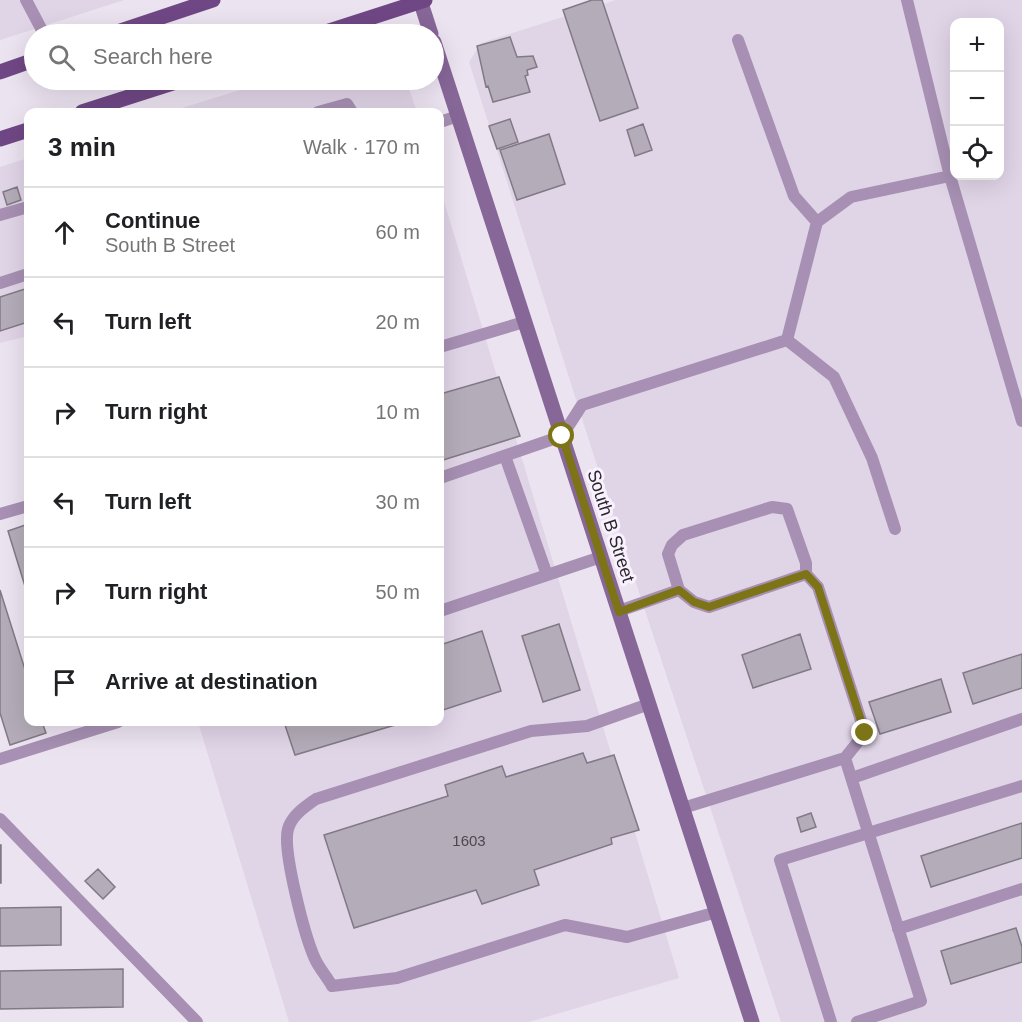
<!DOCTYPE html>
<html lang="en">
<head>
<meta charset="utf-8">
<style>
	body { margin:0; font-family:Arial,sans-serif; background:#f6f6f6; color:#202124 }
	.controls { position:absolute; right:18px; top:18px; display:grid; overflow:hidden; border-radius:12px; box-shadow:0 6px 24px #0002 }
	.controls button { width:54px; height:54px; display:grid; place-items:center; padding:0; border:0; border-bottom:2px solid #e0e0e0; background:#fff; color:#202124; font:30px sans-serif }
	.stop { position:absolute; width:18px; height:18px; margin:-14px; border:4px solid #7d7417; border-radius:50%; background:#fff }
	.stop.end { background:#7d7417; border-color:#fff; box-shadow:0 2px 6px #0008 }
	.list { margin:0; padding:0; list-style:none }
	h2 { display:flex; justify-content:space-between; align-items:center; height:78px; margin:0; padding:0 24px; font-size:26px }
	h2 small { font-size:20px; font-weight:400; color:#757577 }
	.list li { display:grid; grid-template-columns:39px 1fr auto; gap:18px; align-items:center; box-sizing:border-box; height:90px; padding:0 24px; border-top:2px solid #e0e0e0 }
	.list b { display:block; font-size:22px; white-space:nowrap }
	.list p { margin:0; font-size:20px; white-space:nowrap; color:#757577 }
	.list em { font-size:20px; font-style:normal; color:#757577 }
	.icon { flex:none; width:33px; height:33px; fill:none; stroke:currentColor; stroke-width:2; stroke-linecap:round; stroke-linejoin:round }
	.map { position:relative; flex:none; width:1022px; height:1022px; overflow:hidden }
	.search { position:absolute; background:#fff; box-shadow:0 6px 24px #0002; left:24px; top:24px; width:420px; height:66px; display:flex; align-items:center; gap:15px; box-sizing:border-box; padding:0 21px; border-radius:33px; color:#757577; font-size:22px }
	.panel { position:absolute; background:#fff; box-shadow:0 6px 24px #0002; left:24px; top:108px; width:420px; height:618px; border-radius:12px }
	.map>svg:first-child { display:block }
</style>
</head>
<body>
<div class="map">
<svg width="1022" height="1022" viewBox="0 0 1022 1022">
	<rect width="100%" height="100%" fill="#ebe3f0"/>
	<!-- built -->
	<path fill="#e0d4e7" fill-rule="evenodd" d="M 0,0 L 124,0 L 0,40 Z
		M 616,0 L 1022,0 L 1022,1022 L 781,1022 L 592,450 L 469,62 L 481,43 ZM 954,22 L 1000,22 L 1000,176 L 954,176 Z
		M 272,80 L 406,80 L 417,112 L 169,112 Z
		M 28,158 L 28,336 L 0,343 L 0,167 Z
		M 440,188 L 679,978 L 529,1022 L 289,1022 L 198,722 L 440,722 Z"/>
	<!-- building -->
	<path fill="#b4adb9" stroke="#817a85" stroke-width="1.5" d="M 592,0 L 602,0 L 638,108 L 600,121 L 563,10 Z
		M 510,37 L 517,57 L 533,56 L 537,67 L 527,70 L 528,75 L 525,76 L 530,92 L 493,102 L 488,86 L 486,87 L 477,46 Z
		M 510,119 L 518,142 L 497,149 L 489,126 Z
		M 643,124 L 652,150 L 635,156 L 627,130 Z
		M 549,134 L 565,184 L 517,200 L 500,150 Z
		M 17,187 L 21,200 L 7,205 L 3,192 Z
		M 28,288 L 28,322 L 0,331 L 0,297 Z
		M 499,377 L 520,436 L 440,461 L 440,394 Z
		M 28,524 L 28,596 L 8,531 Z
		M 0,590 L 28,679 L 28,722 L 42,722 L 46,733 L 10,745 L 0,713 Z
		M 559,624 L 580,690 L 543,702 L 522,636 Z
		M 482,631 L 501,691 L 440,711 L 440,645 Z
		M 800,634 L 811,669 L 753,688 L 742,655 Z
		M 1022,654 L 1022,688 L 973,704 L 963,673 Z
		M 941,679 L 951,712 L 880,734 L 869,702 Z
		M 284,722 L 405,722 L 295,755 Z
		M 583,753 L 587,763 L 614,755 L 639,830 L 611,838 L 612,844 L 534,870 L 539,885 L 482,904 L 476,890 L 354,928 L 324,835 L 448,796 L 445,785 L 502,766 L 506,777 Z
		M 811,813 L 816,827 L 801,832 L 797,818 Z
		M 1022,823 L 1022,858 L 931,887 L 921,856 Z
		M 0,845 L 1,845 L 1,883 L 0,883 Z
		M 98,869 L 115,887 L 103,899 L 85,881 Z
		M 61,907 L 61,945 L 0,946 L 0,908 Z
		M 1016,928 L 1022,947 L 1022,962 L 951,984 L 941,951 Z
		M 123,969 L 123,1007 L 0,1009 L 0,971 Z"/>
	<g fill="none" stroke-linecap="round" stroke-linejoin="round">
		<!-- lane -->
		<path stroke="#a790b3" stroke-width="12" d="M 26,0 L 44,34
			M 907,0 L 950,176
			M 738,40 L 794,196 L 817,222
			M 318,112 L 347,104 L 352,112
			M 440,122 L 458,116
			M 0,215 L 28,207
			M 0,283 L 28,274
			M 787,340 L 834,377 L 872,458 L 895,529
			M 440,347 L 524,322
			M 505,456 L 547,575
			M 440,478 L 562,436 L 582,405 L 787,340 L 817,222 L 851,197 L 950,176 L 1022,421
			M 0,514 L 28,506
			M 806,574 L 818,587 L 865,733 L 845,758
			M 440,611 L 601,557
			M 619,611 L 679,590 L 694,602 L 709,607 L 806,574 L 806,563 L 787,509 L 772,507 L 683,535 L 672,545 L 668,554 L 679,590
			M 649,704 L 587,726 L 531,731 L 316,799 C 305,807 292,815 288,829 C 282,850 305,937 315,959 C 319,968 327,977 332,986 L 397,978 L 565,925 L 627,937 L 717,912
			M 0,759 L 118,722
			M 852,778 L 1022,719
			M 683,808 L 845,758 L 921,1001 L 857,1022
			M 0,819 L 197,1022
			M 898,929 L 1022,889
			M 831,1022 L 780,860 L 1022,786"/>
		<!-- secondary -->
		<path stroke="#876698" stroke-width="15" d="M 420,0 L 431,34
			M 434,42 L 752,1022"/>
		<!-- primary -->
		<path stroke="#704785" stroke-width="15" d="M 111,34 L 213,0
			M 320,34 L 425,0
			M 0,72 L 34,60
			M 82,112 L 182,80
			M 0,139 L 28,130"/>
	</g>
	<g fill="none" stroke-linecap="round" stroke-linejoin="round">
		<!-- route -->
		<path stroke="#7d7417" stroke-width="8" d="M 562,436 L 619,612 L 679,590 L 694,602 L 709,607 L 806,574 L 818,587 L 865,733"/>
	</g>
	<g text-anchor="middle" stroke-width="6" stroke-linejoin="round" paint-order="stroke">
		<!-- number labels -->
		<g font-size="15" fill="#4c484f">
			<text x="469" y="846">1603</text>
		</g>
		<!-- street labels -->
		<g font-size="18" fill="#2a272c" stroke="#f9f1fd">
			<text transform="translate(611 526) rotate(72)" y="6">South B Street</text>
		</g>
	</g>
</svg>
<div class="controls">
<button>+</button>
<button>−</button>
<button><svg class="icon" aria-label="locate" viewBox="0 0 24 24"><circle cx="12" cy="12" r="6"/><path d="M12 2v4M12 18v4M2 12h4M18 12h4"/></svg></button>
</div>
<div class="stop" style="left:562px;top:436px"></div>
<div class="stop end" style="left:865px;top:733px"></div>
<div class="search"><svg class="icon" aria-label="search" viewBox="0 0 24 24"><circle cx="10" cy="10" r="6"/><path d="M15 15l6 6"/></svg>Search here</div>
<section class="panel">
<h2>3 min<small>Walk · 170 m</small></h2>
<ul class="list">
<li><svg class="icon" aria-label="ahead" viewBox="0 0 24 24"><path d="M12 20V5M6 11l6-6 6 6"/></svg><div><b>Continue</b><p>South B Street</p></div><em>60 m</em></li>
<li><svg class="icon" aria-label="left" viewBox="0 0 24 24"><path d="M17 20v-9H6M10 6l-5 5 5 5"/></svg><div><b>Turn left</b></div><em>20 m</em></li>
<li><svg class="icon" aria-label="right" viewBox="0 0 24 24"><path d="M7 20v-9h11M14 6l5 5-5 5"/></svg><div><b>Turn right</b></div><em>10 m</em></li>
<li><svg class="icon" aria-label="left" viewBox="0 0 24 24"><path d="M17 20v-9H6M10 6l-5 5 5 5"/></svg><div><b>Turn left</b></div><em>30 m</em></li>
<li><svg class="icon" aria-label="right" viewBox="0 0 24 24"><path d="M7 20v-9h11M14 6l5 5-5 5"/></svg><div><b>Turn right</b></div><em>50 m</em></li>
<li><svg class="icon" aria-label="arrive" viewBox="0 0 24 24"><path d="M6 21V4h12l-3 4 3 4H6"/></svg><div><b>Arrive at destination</b></div></li>
</ul>
</section>
</div>
</body>
</html>
